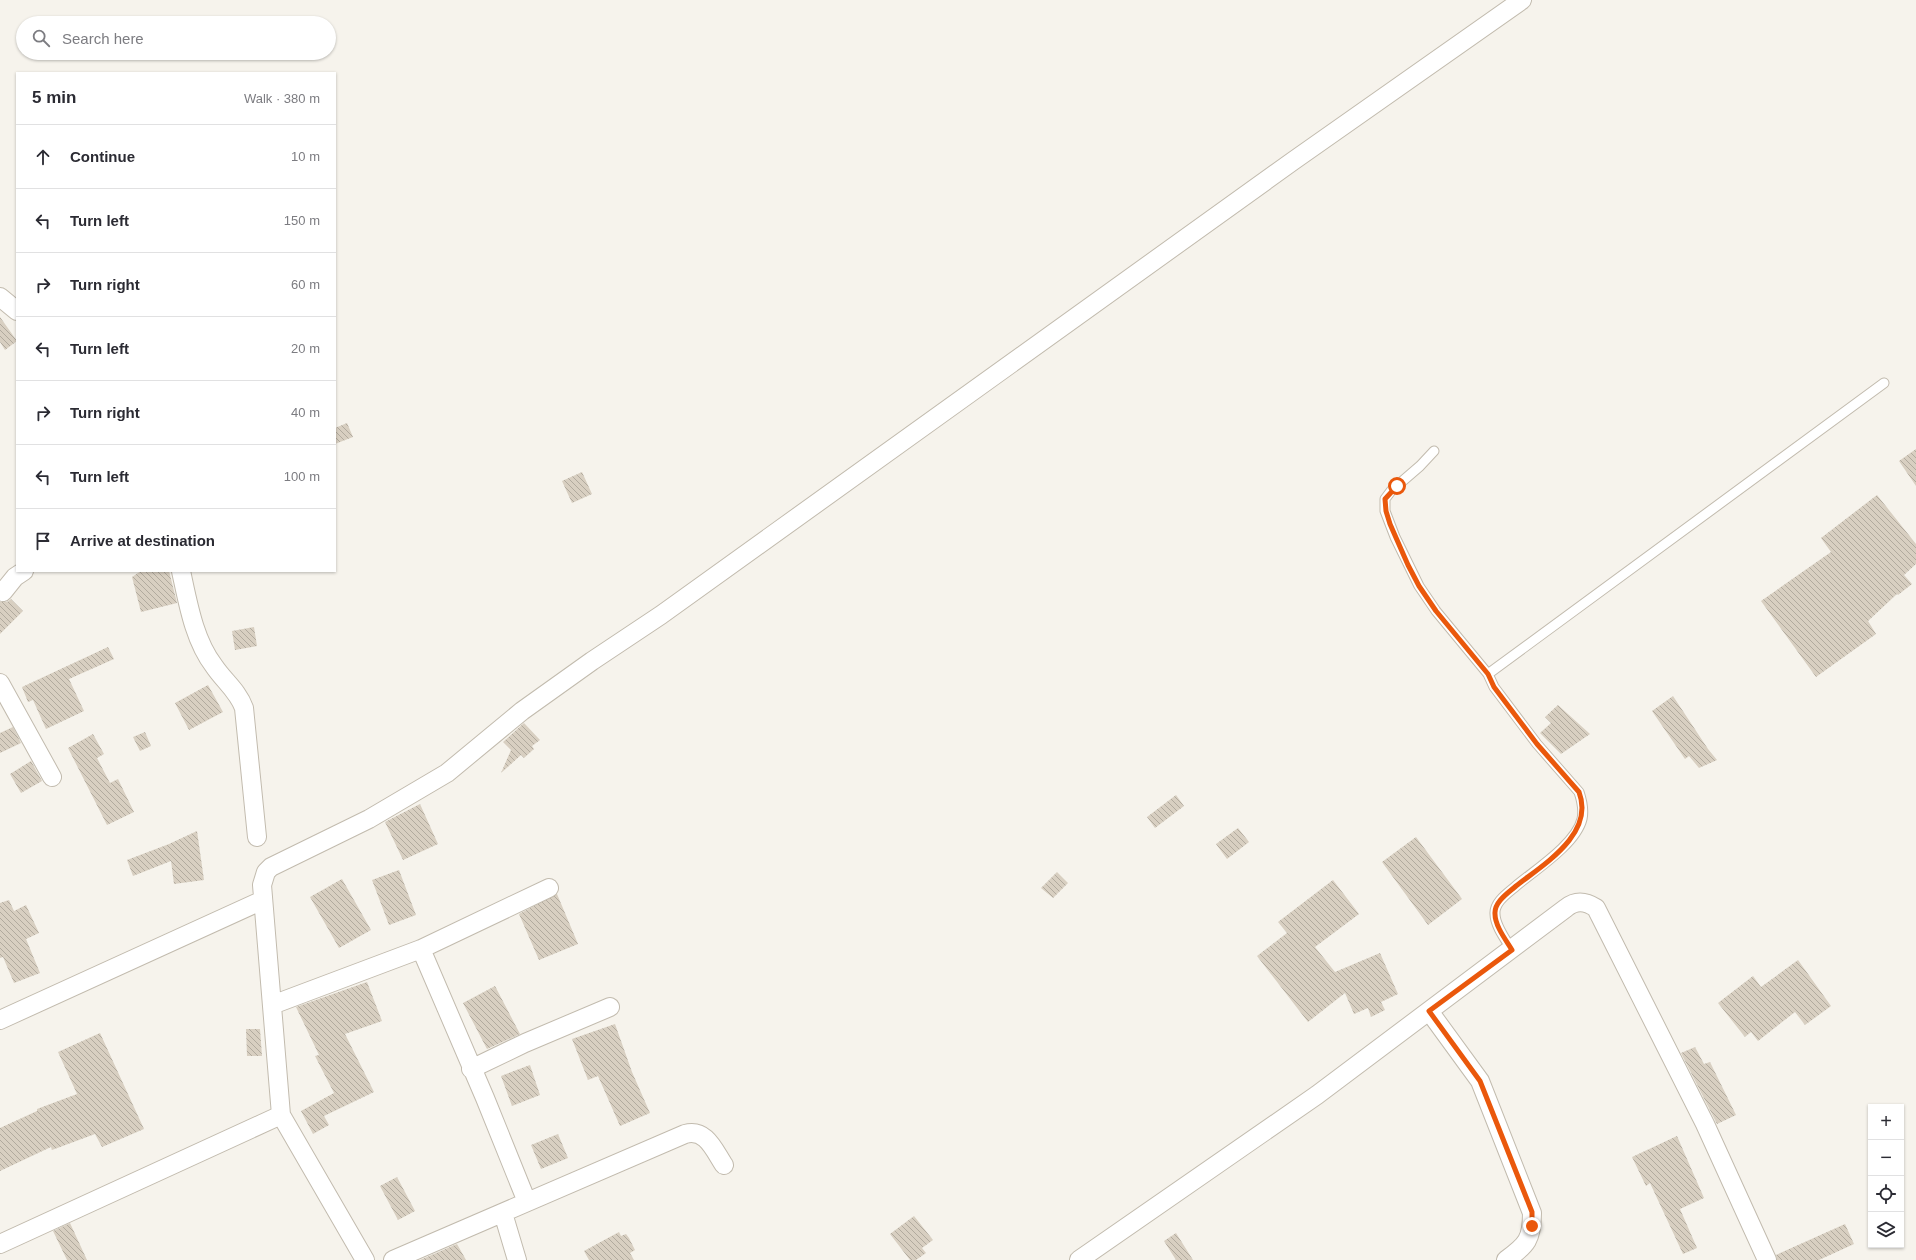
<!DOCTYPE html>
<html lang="en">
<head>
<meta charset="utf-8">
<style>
	body { margin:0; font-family:Helvetica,sans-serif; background:#f7f7f7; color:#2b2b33 }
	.controls { position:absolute; right:12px; bottom:12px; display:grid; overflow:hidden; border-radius:0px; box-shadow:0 1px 3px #0004 }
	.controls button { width:36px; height:36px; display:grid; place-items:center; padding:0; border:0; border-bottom:1px solid #e1e1e2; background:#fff; color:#2b2b33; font:20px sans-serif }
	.stop { position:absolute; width:12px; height:12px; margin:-9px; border:3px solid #ea580c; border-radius:50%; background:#fff }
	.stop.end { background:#ea580c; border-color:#fff; box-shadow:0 1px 4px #0008 }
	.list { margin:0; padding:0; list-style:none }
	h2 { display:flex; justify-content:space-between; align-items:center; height:52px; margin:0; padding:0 16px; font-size:17px }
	h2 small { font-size:13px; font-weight:400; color:#7c7c81 }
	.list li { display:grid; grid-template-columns:26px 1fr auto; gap:12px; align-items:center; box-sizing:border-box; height:64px; padding:0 16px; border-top:1px solid #e1e1e2 }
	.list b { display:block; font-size:15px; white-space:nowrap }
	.list em { font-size:13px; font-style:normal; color:#7c7c81 }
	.icon { flex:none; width:22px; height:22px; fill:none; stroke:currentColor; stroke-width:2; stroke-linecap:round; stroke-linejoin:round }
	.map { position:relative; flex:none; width:1916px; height:1260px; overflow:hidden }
	.search { position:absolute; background:#fff; box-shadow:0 1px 3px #0004; left:16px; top:16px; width:320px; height:44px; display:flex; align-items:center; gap:10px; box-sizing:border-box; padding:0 14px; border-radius:22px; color:#7c7c81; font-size:15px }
	.panel { position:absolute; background:#fff; box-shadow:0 1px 3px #0004; left:16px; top:72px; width:320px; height:500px; border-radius:0px }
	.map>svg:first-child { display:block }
</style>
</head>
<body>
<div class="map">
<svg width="1916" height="1260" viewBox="0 0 1916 1260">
	<defs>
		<pattern id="building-back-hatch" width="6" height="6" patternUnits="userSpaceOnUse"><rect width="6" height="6" fill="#d8cfc1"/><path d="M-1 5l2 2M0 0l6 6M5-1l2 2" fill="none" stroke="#b1aa9e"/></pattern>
	</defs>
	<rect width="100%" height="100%" fill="#f6f3ec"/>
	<!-- building -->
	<path fill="url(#building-back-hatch)" d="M 0,317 L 17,341 L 5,350 L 0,342 Z
		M 347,423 L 353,437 L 335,444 L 335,428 Z
		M 1916,449 L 1916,486 L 1899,461 Z
		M 582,472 L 592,494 L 572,503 L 562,481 Z
		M 1877,495 L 1916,544 L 1916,564 L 1904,575 L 1912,584 L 1898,595 L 1897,594 L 1868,621 L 1876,634 L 1816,677 L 1761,601 L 1831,552 L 1821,538 Z
		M 141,571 L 169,571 L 177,603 L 141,612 L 132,577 Z
		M 11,599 L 23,611 L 0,634 L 0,602 L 7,602 Z
		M 254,627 L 257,646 L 235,650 L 232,631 Z
		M 108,647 L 114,659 L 69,679 L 84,711 L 46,729 L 33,700 L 28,702 L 22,687 Z
		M 208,685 L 223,712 L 189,730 L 175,703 Z
		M 1673,696 L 1708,749 L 1717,760 L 1699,768 L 1689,756 L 1685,759 L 1652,711 Z
		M 1558,705 L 1590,734 L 1561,754 L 1540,733 L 1551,723 L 1545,717 Z
		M 524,723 L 540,740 L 532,746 L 534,749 L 524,758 L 521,755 L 501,773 L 511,750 L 503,742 Z
		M 13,727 L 21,743 L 0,753 L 0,733 Z
		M 145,732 L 151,746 L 140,751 L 133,737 Z
		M 93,734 L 104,754 L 97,758 L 110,783 L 118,779 L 134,812 L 107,825 L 68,748 Z
		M 31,761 L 42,781 L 21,793 L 10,774 Z
		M 1176,795 L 1184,806 L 1155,828 L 1147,817 Z
		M 420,804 L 438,844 L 403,860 L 385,822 Z
		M 1238,828 L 1249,842 L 1227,859 L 1216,844 Z
		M 197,831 L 204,880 L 174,884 L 171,861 L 133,876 L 127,860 L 169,844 Z
		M 1416,837 L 1462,899 L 1428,925 L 1382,862 Z
		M 399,870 L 416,915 L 389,925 L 372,880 Z
		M 1057,872 L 1068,883 L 1053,898 L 1041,888 Z
		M 342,879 L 371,930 L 339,948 L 310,897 Z
		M 1333,880 L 1359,914 L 1315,947 L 1335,972 L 1380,953 L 1398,994 L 1381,1002 L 1385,1010 L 1371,1017 L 1368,1008 L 1354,1014 L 1345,993 L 1308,1022 L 1257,956 L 1287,933 L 1278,922 Z
		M 557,894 L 578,944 L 539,960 L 519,914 Z
		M 9,900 L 14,911 L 26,905 L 39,933 L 26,939 L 40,973 L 14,983 L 3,957 L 0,958 L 0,903 Z
		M 1798,960 L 1831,1006 L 1805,1025 L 1795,1012 L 1758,1041 L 1751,1032 L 1745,1037 L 1718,1003 L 1753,976 L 1761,987 Z
		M 367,982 L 382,1021 L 345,1034 L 374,1092 L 324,1116 L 329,1125 L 313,1134 L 301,1111 L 334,1093 L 315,1056 L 319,1055 L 296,1007 Z
		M 495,986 L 520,1034 L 487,1049 L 463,1003 Z
		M 615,1024 L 632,1072 L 650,1113 L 620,1126 L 598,1076 L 588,1080 L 572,1039 Z
		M 246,1029 L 260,1029 L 262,1056 L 247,1056 Z
		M 100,1033 L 144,1129 L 102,1147 L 95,1134 L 52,1150 L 51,1147 L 0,1171 L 0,1128 L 37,1111 L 37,1109 L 77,1094 L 58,1052 Z
		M 1695,1047 L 1704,1064 L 1710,1062 L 1736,1115 L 1717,1124 L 1681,1053 Z
		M 530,1065 L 540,1095 L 512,1106 L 501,1076 Z
		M 558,1134 L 568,1158 L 541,1169 L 531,1145 Z
		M 1677,1136 L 1704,1198 L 1680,1209 L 1697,1248 L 1683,1254 L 1650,1183 L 1646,1186 L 1632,1157 Z
		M 397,1177 L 415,1211 L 398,1220 L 380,1186 Z
		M 914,1216 L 933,1240 L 922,1248 L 926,1253 L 916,1260 L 910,1260 L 890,1234 Z
		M 70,1223 L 87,1260 L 67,1260 L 53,1231 Z
		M 1845,1224 L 1854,1244 L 1819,1260 L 1777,1260 L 1776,1255 Z
		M 619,1232 L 621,1236 L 626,1234 L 629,1238 L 635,1250 L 630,1253 L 634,1260 L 589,1260 L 584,1251 Z
		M 1176,1233 L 1193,1260 L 1176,1260 L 1164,1241 Z
		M 457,1244 L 466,1260 L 420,1260 Z"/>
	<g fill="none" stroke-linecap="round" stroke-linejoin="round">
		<!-- service casing -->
		<g stroke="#c2bbae" stroke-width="11">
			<path id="service" d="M 1434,451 L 1420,466 L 1391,491 L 1385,499 L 1385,511 L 1395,537 L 1419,586 L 1436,611 L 1488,674 L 1494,687 L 1537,744 L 1579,792 C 1582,801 1584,810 1582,819 C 1576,844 1535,870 1516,886 C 1508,893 1494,902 1495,914 C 1495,926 1506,940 1512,950
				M 1488,674 L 1884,383"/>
		</g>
		<!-- minor casing -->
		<g stroke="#c2bbae" stroke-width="20">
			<path id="minor" d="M 0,297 L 17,311
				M 181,571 C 188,603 194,640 214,666 C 224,681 238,691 244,708 L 257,837
				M 0,590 L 3,592 L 15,577 L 24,571
				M 0,683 L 52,777
				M 421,949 L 485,1098 L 527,1202
				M 272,1005 L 421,949 L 549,888
				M 1429,1011 L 1480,1081 L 1532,1213 C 1532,1239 1527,1245 1506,1260
				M 0,1020 L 263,900
				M 471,1069 L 525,1043 L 610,1007
				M 503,1213 L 517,1260
				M 0,1244 L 281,1115
				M 365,1260 L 281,1115 L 262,885 L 266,872 L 271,867 L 369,819 L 447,773 L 522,711 L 592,661 L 661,615 L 1293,161 L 1522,0
				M 393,1260 L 685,1134 C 706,1128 714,1150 724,1165
				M 1079,1260 L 1317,1095 L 1566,908 C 1576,900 1585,901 1596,908 L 1705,1124 L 1767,1260"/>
		</g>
		<!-- service -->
		<use href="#service" stroke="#fff" stroke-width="9"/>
		<!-- minor -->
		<use href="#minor" stroke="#fff" stroke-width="18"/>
	</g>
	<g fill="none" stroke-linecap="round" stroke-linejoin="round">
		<!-- route -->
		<path stroke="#ea580c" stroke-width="5" d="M 1397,486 L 1385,499 L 1386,511 L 1390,524 L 1408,565 L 1419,586 L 1436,611 L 1488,674 L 1494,687 L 1537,744 L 1579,792 C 1595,834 1544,864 1516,886 C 1508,893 1494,902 1495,914 C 1495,926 1506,940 1512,950 L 1429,1011 L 1480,1081 L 1532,1212 L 1532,1226"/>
	</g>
</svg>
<div class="controls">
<button>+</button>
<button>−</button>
<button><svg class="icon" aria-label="locate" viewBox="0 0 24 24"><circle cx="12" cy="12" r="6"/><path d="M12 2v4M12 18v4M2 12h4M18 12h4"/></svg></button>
<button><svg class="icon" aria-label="layers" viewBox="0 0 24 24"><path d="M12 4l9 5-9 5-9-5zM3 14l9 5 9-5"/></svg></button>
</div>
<div class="stop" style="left:1397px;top:486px"></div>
<div class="stop end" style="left:1532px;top:1226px"></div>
<div class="search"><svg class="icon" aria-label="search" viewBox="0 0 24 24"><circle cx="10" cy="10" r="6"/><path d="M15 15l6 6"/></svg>Search here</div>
<section class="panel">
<h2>5 min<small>Walk · 380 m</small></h2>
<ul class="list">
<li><svg class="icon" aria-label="ahead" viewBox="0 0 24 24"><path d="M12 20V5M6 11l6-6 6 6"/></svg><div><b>Continue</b></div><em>10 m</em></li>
<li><svg class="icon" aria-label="left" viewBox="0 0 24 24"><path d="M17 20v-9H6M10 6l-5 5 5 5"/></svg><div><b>Turn left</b></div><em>150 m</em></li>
<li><svg class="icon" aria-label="right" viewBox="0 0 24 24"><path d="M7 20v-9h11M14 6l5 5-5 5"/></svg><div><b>Turn right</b></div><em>60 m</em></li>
<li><svg class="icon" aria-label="left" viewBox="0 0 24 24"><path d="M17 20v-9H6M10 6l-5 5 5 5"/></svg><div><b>Turn left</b></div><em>20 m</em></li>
<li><svg class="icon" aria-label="right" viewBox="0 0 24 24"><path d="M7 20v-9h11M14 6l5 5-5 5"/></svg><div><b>Turn right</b></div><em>40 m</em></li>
<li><svg class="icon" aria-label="left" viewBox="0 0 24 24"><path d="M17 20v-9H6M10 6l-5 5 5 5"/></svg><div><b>Turn left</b></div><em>100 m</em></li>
<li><svg class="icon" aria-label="arrive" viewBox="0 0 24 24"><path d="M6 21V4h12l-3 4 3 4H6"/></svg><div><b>Arrive at destination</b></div></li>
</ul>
</section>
</div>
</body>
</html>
